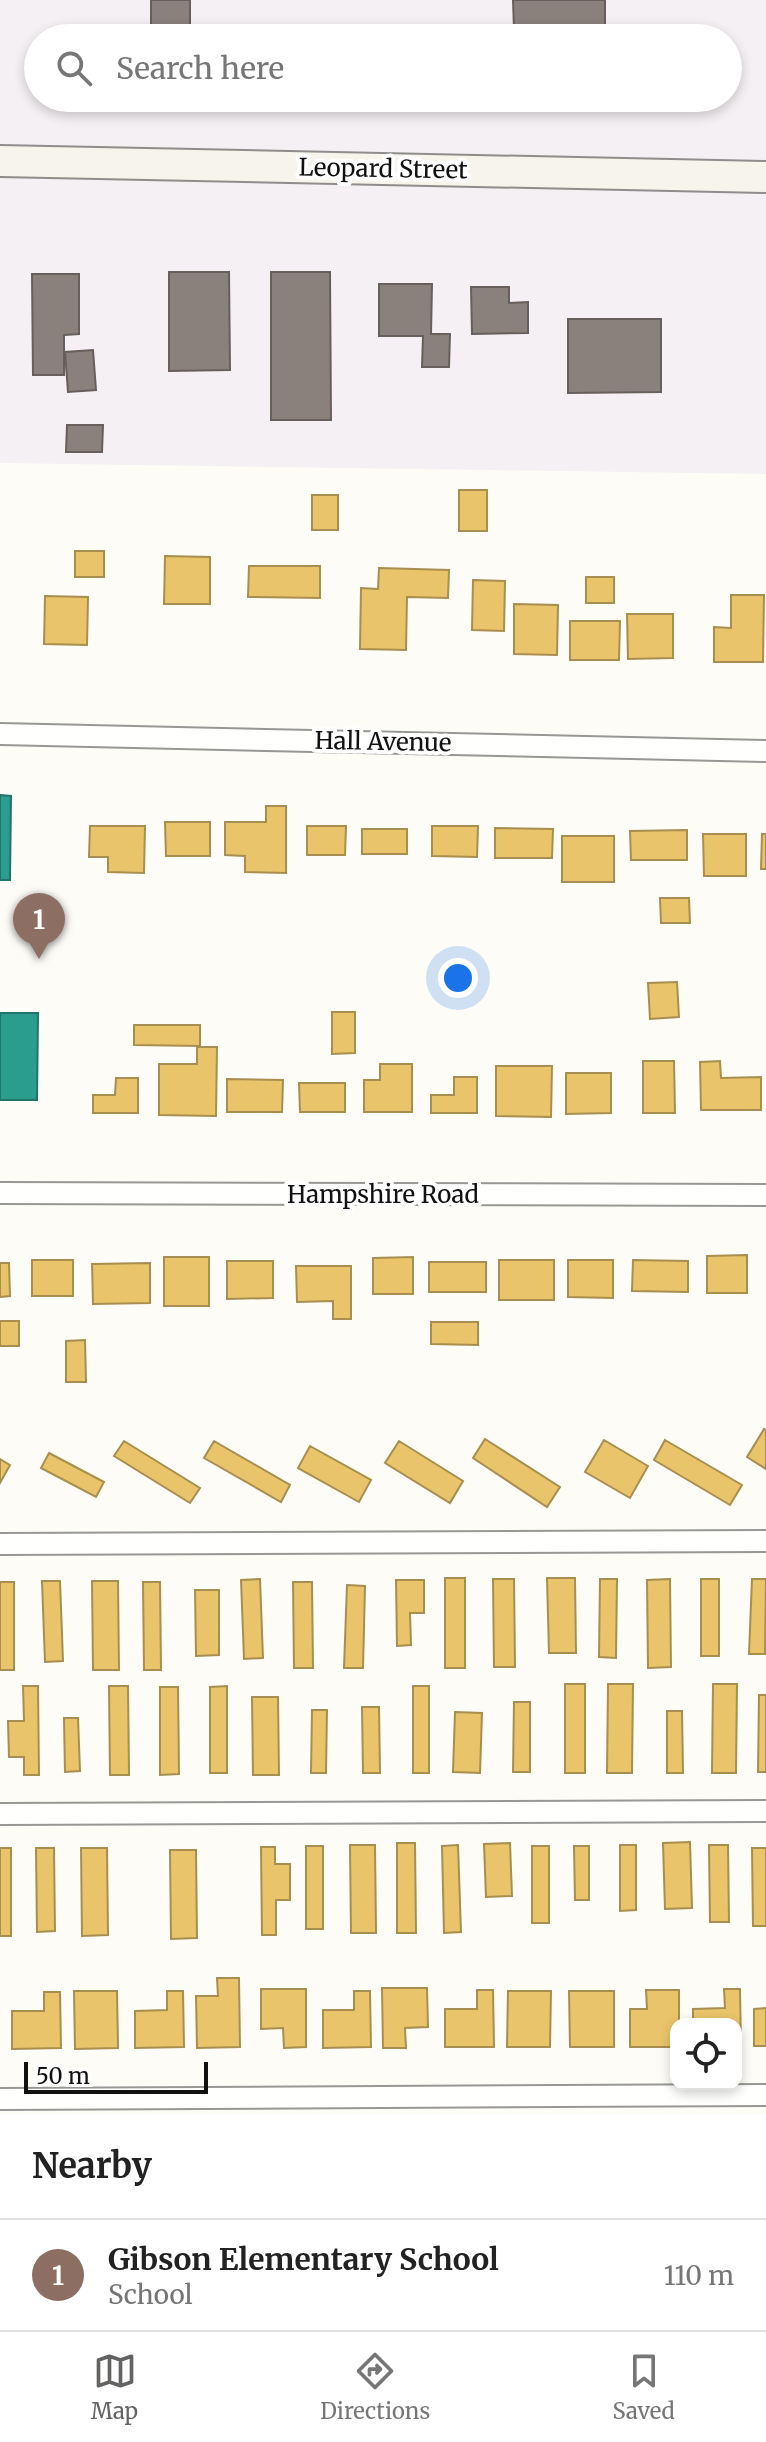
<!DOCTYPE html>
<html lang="en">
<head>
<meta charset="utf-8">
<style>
	body { margin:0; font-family:Merriweather,serif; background:#f6f6f6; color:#222 }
	.controls { position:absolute; right:24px; bottom:24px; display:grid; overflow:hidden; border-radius:16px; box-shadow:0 4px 12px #0003 }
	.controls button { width:72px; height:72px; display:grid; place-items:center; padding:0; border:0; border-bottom:2px solid #e0e0e0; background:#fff; color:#222; font:40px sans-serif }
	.scale { position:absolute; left:24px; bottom:20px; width:184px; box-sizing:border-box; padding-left:8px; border:4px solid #111; border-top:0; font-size:22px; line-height:28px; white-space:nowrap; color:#111; -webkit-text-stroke:6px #fff; paint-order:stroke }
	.you { position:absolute; left:458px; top:978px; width:28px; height:28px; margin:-20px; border:6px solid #fff; border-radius:50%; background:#1a73e8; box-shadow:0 0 0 12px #1a73e833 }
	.badge { display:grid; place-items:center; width:52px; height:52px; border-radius:50%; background:#646362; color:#fff; font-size:26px; font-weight:700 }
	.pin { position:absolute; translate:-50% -66px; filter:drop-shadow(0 2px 4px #0008) }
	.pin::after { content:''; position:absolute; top:42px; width:28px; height:24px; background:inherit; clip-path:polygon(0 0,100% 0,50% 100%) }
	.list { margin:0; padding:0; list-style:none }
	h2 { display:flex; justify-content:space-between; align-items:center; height:104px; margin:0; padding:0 32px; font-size:34px }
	h2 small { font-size:26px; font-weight:400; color:#767676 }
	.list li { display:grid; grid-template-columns:52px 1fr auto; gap:24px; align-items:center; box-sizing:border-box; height:112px; padding:0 32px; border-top:2px solid #e0e0e0 }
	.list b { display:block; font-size:30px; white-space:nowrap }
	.list p { margin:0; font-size:26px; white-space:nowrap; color:#767676 }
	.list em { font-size:26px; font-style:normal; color:#767676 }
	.icon { flex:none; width:44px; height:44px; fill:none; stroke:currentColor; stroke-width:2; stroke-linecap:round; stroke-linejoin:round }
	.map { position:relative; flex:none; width:766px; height:2114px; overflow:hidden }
	.search { position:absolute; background:#fff; box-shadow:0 4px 12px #0003; left:24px; right:24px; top:24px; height:88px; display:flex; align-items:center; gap:20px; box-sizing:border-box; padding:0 28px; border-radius:44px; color:#767676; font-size:30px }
	.sheet { height:216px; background:#fff }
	nav { display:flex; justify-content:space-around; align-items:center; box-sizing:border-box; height:112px; border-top:2px solid #e0e0e0; background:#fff; font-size:22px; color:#767676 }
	nav a { display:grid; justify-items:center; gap:4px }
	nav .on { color:#646362 }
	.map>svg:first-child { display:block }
</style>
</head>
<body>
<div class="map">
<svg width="766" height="2114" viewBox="0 0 766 2114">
	<rect width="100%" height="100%" fill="#fdfcf7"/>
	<!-- industrial -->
	<path fill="#f5f0f3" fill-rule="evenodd" d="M 0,0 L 766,0 L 766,474 L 0,463 ZM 38,38 L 728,38 L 728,98 L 38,98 Z"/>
	<!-- homes -->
	<path fill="#e9c46a" stroke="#a88e4f" stroke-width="2" d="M 459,490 L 487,490 L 487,531 L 459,531 Z
		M 312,495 L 338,495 L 338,530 L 312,530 Z
		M 75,551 L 104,551 L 104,577 L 75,577 Z
		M 165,556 L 210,557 L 210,604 L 164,604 Z
		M 249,566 L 320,566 L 320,598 L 248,597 Z
		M 379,568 L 449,570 L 448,598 L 407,597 L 406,650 L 360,649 L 361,588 L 378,589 Z
		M 586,577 L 614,577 L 614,603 L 586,603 Z
		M 473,580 L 505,581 L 504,631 L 472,630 Z
		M 731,595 L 764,595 L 763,662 L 714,662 L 714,627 L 731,628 Z
		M 45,596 L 88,597 L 87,645 L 44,644 Z
		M 514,604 L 558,605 L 557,655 L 514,654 Z
		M 627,614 L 673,614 L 673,658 L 628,659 Z
		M 570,621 L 620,621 L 619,660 L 570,660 Z
		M 266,806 L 286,806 L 286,873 L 245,872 L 245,856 L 225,855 L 225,822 L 266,822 Z
		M 165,822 L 210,822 L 210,856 L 166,856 Z
		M 90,826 L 145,826 L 144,873 L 108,872 L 108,857 L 89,857 Z
		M 307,826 L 346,826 L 345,855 L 307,855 Z
		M 432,826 L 478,826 L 477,857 L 432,856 Z
		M 495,828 L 553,829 L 552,858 L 495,858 Z
		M 362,829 L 407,829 L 407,854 L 362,854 Z
		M 687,830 L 687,860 L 631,860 L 630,831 Z
		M 703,834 L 746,834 L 746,876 L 704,876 Z
		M 762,834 L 766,834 L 766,869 L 761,869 Z
		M 562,836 L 614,836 L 614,882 L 562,882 Z
		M 660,898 L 689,898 L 690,923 L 661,923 Z
		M 677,982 L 679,1017 L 650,1019 L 648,983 Z
		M 332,1012 L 355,1012 L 355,1053 L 332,1054 Z
		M 134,1025 L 200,1025 L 200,1046 L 134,1045 Z
		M 197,1047 L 217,1047 L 216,1116 L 159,1115 L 159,1064 L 197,1064 Z
		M 643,1061 L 674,1061 L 675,1113 L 643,1113 Z
		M 720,1061 L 721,1078 L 761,1077 L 761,1110 L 701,1110 L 700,1062 Z
		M 380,1064 L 412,1064 L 412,1112 L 364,1112 L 364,1080 L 380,1080 Z
		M 496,1066 L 552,1066 L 551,1117 L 496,1116 Z
		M 566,1073 L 611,1073 L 611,1113 L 566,1114 Z
		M 454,1077 L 477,1077 L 477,1113 L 431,1113 L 431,1095 L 454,1095 Z
		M 116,1078 L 138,1078 L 138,1113 L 93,1113 L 93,1095 L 115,1095 Z
		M 227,1079 L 283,1080 L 282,1112 L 227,1112 Z
		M 299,1083 L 345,1083 L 345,1112 L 300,1112 Z
		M 747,1255 L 747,1293 L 707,1293 L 707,1256 Z
		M 164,1257 L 209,1257 L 209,1306 L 164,1306 Z
		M 413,1257 L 413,1294 L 373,1294 L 373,1258 Z
		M 32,1260 L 73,1260 L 73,1296 L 32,1296 Z
		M 499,1260 L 554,1260 L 554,1300 L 499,1300 Z
		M 568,1260 L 613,1260 L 613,1298 L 568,1297 Z
		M 633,1260 L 688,1261 L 688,1292 L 632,1291 Z
		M 227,1261 L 273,1261 L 273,1298 L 227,1299 Z
		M 429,1262 L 486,1262 L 486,1292 L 429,1292 Z
		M 0,1263 L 9,1263 L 10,1296 L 0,1297 Z
		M 150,1263 L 150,1303 L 93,1304 L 92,1264 Z
		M 296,1266 L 351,1266 L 351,1319 L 333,1319 L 333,1301 L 297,1302 Z
		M 0,1321 L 19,1321 L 19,1346 L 0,1346 Z
		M 431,1322 L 478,1322 L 478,1345 L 431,1344 Z
		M 85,1340 L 86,1382 L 66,1382 L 66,1341 Z
		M 764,1429 L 766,1430 L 766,1469 L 747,1457 Z
		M 485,1439 L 560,1487 L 547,1507 L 473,1458 Z
		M 604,1440 L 648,1466 L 630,1498 L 585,1472 Z
		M 665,1440 L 742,1485 L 730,1505 L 654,1460 Z
		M 124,1441 L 200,1488 L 190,1503 L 114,1456 Z
		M 214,1441 L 290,1485 L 281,1502 L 204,1458 Z
		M 399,1441 L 463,1481 L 450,1503 L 385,1463 Z
		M 310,1446 L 371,1480 L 359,1502 L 298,1468 Z
		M 49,1453 L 104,1482 L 96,1497 L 41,1468 Z
		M 0,1459 L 10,1465 L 0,1483 Z
		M 445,1578 L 465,1578 L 465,1668 L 445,1668 Z
		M 547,1578 L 575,1578 L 576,1653 L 549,1653 Z
		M 260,1579 L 263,1658 L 244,1659 L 241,1580 Z
		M 493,1579 L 514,1579 L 515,1667 L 494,1667 Z
		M 600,1579 L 617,1579 L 616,1658 L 599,1657 Z
		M 670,1579 L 671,1667 L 648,1668 L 647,1580 Z
		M 701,1579 L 719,1579 L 719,1656 L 701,1656 Z
		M 752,1579 L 766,1579 L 765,1654 L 749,1654 Z
		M 396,1580 L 424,1580 L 424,1613 L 410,1613 L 411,1645 L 397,1646 Z
		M 42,1581 L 60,1581 L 63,1661 L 45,1662 Z
		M 92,1581 L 118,1581 L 119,1670 L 93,1670 Z
		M 0,1582 L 14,1582 L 14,1670 L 0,1670 Z
		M 143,1582 L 160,1582 L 161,1670 L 144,1670 Z
		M 293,1582 L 312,1582 L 313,1668 L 294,1668 Z
		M 347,1585 L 365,1586 L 363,1668 L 344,1668 Z
		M 195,1590 L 219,1590 L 219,1655 L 196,1656 Z
		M 565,1684 L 585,1684 L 585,1773 L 565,1773 Z
		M 608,1684 L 633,1684 L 632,1773 L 607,1773 Z
		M 713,1684 L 737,1684 L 736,1773 L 712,1773 Z
		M 23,1686 L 38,1686 L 39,1775 L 24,1775 L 24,1757 L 9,1757 L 8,1721 L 24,1721 Z
		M 109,1686 L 128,1686 L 129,1775 L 110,1775 Z
		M 227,1686 L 227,1773 L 210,1773 L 210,1687 Z
		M 413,1686 L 429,1686 L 429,1773 L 413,1773 Z
		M 160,1687 L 178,1687 L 179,1774 L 160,1775 Z
		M 759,1695 L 766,1695 L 766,1772 L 758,1772 Z
		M 252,1697 L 278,1697 L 279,1775 L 253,1775 Z
		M 514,1702 L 530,1702 L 530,1772 L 513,1772 Z
		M 362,1707 L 379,1707 L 380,1773 L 363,1773 Z
		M 312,1710 L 327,1710 L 326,1773 L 311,1773 Z
		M 667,1711 L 682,1711 L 683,1773 L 667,1773 Z
		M 455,1712 L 482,1713 L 480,1773 L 453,1772 Z
		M 64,1718 L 78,1718 L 80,1771 L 65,1772 Z
		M 690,1842 L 692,1908 L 665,1909 L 663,1843 Z
		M 397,1843 L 415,1843 L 416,1933 L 397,1933 Z
		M 510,1843 L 512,1896 L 486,1897 L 484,1844 Z
		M 350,1845 L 375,1845 L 376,1933 L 351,1933 Z
		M 458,1845 L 461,1932 L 444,1933 L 442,1846 Z
		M 620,1845 L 636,1845 L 636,1910 L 620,1911 Z
		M 709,1845 L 728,1845 L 729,1922 L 710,1922 Z
		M 306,1846 L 323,1846 L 323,1929 L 306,1929 Z
		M 532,1846 L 549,1846 L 549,1923 L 532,1923 Z
		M 574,1846 L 589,1846 L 589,1900 L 575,1900 Z
		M 261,1847 L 275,1847 L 275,1864 L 290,1864 L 290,1900 L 276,1900 L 276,1935 L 262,1935 Z
		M 0,1848 L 11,1848 L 11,1936 L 0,1936 Z
		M 36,1848 L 54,1848 L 55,1931 L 37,1932 Z
		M 81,1848 L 107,1848 L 108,1935 L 82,1936 Z
		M 752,1848 L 766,1848 L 766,1926 L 753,1926 Z
		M 170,1850 L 196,1850 L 197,1938 L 171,1939 Z
		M 217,1978 L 239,1978 L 240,2047 L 197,2048 L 196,1996 L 218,1996 Z
		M 382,1988 L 427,1988 L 428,2027 L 405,2028 L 406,2048 L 383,2048 Z
		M 261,1989 L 306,1989 L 306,2047 L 284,2048 L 283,2028 L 261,2029 Z
		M 724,1989 L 740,1989 L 741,2046 L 736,2046 L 736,2024 L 693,2024 L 693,2009 L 725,2008 Z
		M 477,1990 L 493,1990 L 494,2047 L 445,2047 L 445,2009 L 477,2009 Z
		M 646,1990 L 679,1990 L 679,2024 L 676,2024 L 676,2047 L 630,2047 L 630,2009 L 647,2009 Z
		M 74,1991 L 117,1991 L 118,2048 L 75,2049 Z
		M 167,1991 L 183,1991 L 184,2047 L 135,2048 L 135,2011 L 167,2010 Z
		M 354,1991 L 370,1991 L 371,2047 L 323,2048 L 323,2010 L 354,2010 Z
		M 508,1991 L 551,1991 L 550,2047 L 507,2047 Z
		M 569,1991 L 614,1991 L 614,2047 L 570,2047 Z
		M 44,1992 L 60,1992 L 61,2048 L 12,2049 L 12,2011 L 44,2011 Z
		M 766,2008 L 766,2046 L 754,2046 L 754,2009 Z"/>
	<!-- schools -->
	<path fill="#2a9d8f" stroke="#227369" stroke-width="2" d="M 0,795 L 11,796 L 10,880 L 0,880 Z
		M 0,1013 L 38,1013 L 37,1100 L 0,1100 Z"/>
	<!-- industry -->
	<path fill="#8a817c" stroke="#665f5c" stroke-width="2" d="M 151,0 L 190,0 L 190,38 L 151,38 Z
		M 513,0 L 605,0 L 605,28 L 514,29 Z
		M 169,272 L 229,272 L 230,370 L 169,371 Z
		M 271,272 L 330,272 L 331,420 L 271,420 Z
		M 32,274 L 79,274 L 79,334 L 64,335 L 64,375 L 33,375 Z
		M 379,284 L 432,284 L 431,334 L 450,334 L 449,367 L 422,367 L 423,336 L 379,336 Z
		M 471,287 L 509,287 L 509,303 L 528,302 L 528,333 L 472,334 Z
		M 568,319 L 661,319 L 661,392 L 568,393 Z
		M 93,350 L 96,390 L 68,392 L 65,352 Z
		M 67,425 L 103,425 L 102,452 L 66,452 Z"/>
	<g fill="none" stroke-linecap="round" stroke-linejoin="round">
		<!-- street casing -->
		<g stroke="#979795" stroke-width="24">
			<path id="street" d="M 0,734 L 766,751
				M 0,1193 L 766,1195
				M 0,1544 L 766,1541
				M 0,1814 L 766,1811
				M 0,2099 L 766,2095"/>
		</g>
		<!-- secondary casing -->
		<g stroke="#8e8d8b" stroke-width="34">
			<path id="secondary" d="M 0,161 L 766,177"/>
		</g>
		<!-- street -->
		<use href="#street" stroke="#fffffe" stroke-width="20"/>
		<!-- secondary -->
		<use href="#secondary" stroke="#f6f4eb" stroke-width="30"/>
	</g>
	<g text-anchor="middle" stroke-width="8" stroke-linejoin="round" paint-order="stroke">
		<!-- street labels -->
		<g font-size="24" fill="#111" stroke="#fff">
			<text transform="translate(383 169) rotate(1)" y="8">Leopard Street</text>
			<text transform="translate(383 742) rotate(1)" y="8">Hall Avenue</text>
			<text x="383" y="1203">Hampshire Road</text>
		</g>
	</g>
</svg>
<div class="controls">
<button><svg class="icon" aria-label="locate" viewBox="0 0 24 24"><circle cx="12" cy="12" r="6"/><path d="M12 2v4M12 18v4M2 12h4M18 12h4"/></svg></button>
</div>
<div class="scale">50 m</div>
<div class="you"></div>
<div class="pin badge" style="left:39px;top:959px;background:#8d6e63">1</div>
<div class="search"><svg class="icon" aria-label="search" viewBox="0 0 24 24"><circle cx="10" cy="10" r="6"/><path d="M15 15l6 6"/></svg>Search here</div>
</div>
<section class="sheet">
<h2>Nearby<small></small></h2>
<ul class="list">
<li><span class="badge" style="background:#8d6e63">1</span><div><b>Gibson Elementary School</b><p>School</p></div><em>110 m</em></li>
</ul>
</section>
<nav>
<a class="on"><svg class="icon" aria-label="map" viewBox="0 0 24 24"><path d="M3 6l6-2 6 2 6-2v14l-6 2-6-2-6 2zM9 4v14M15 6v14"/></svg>Map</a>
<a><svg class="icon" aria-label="directions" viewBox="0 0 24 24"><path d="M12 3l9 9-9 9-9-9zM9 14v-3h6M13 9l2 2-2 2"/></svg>Directions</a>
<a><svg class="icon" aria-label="saved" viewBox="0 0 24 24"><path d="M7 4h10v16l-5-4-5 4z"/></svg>Saved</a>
</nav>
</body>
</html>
